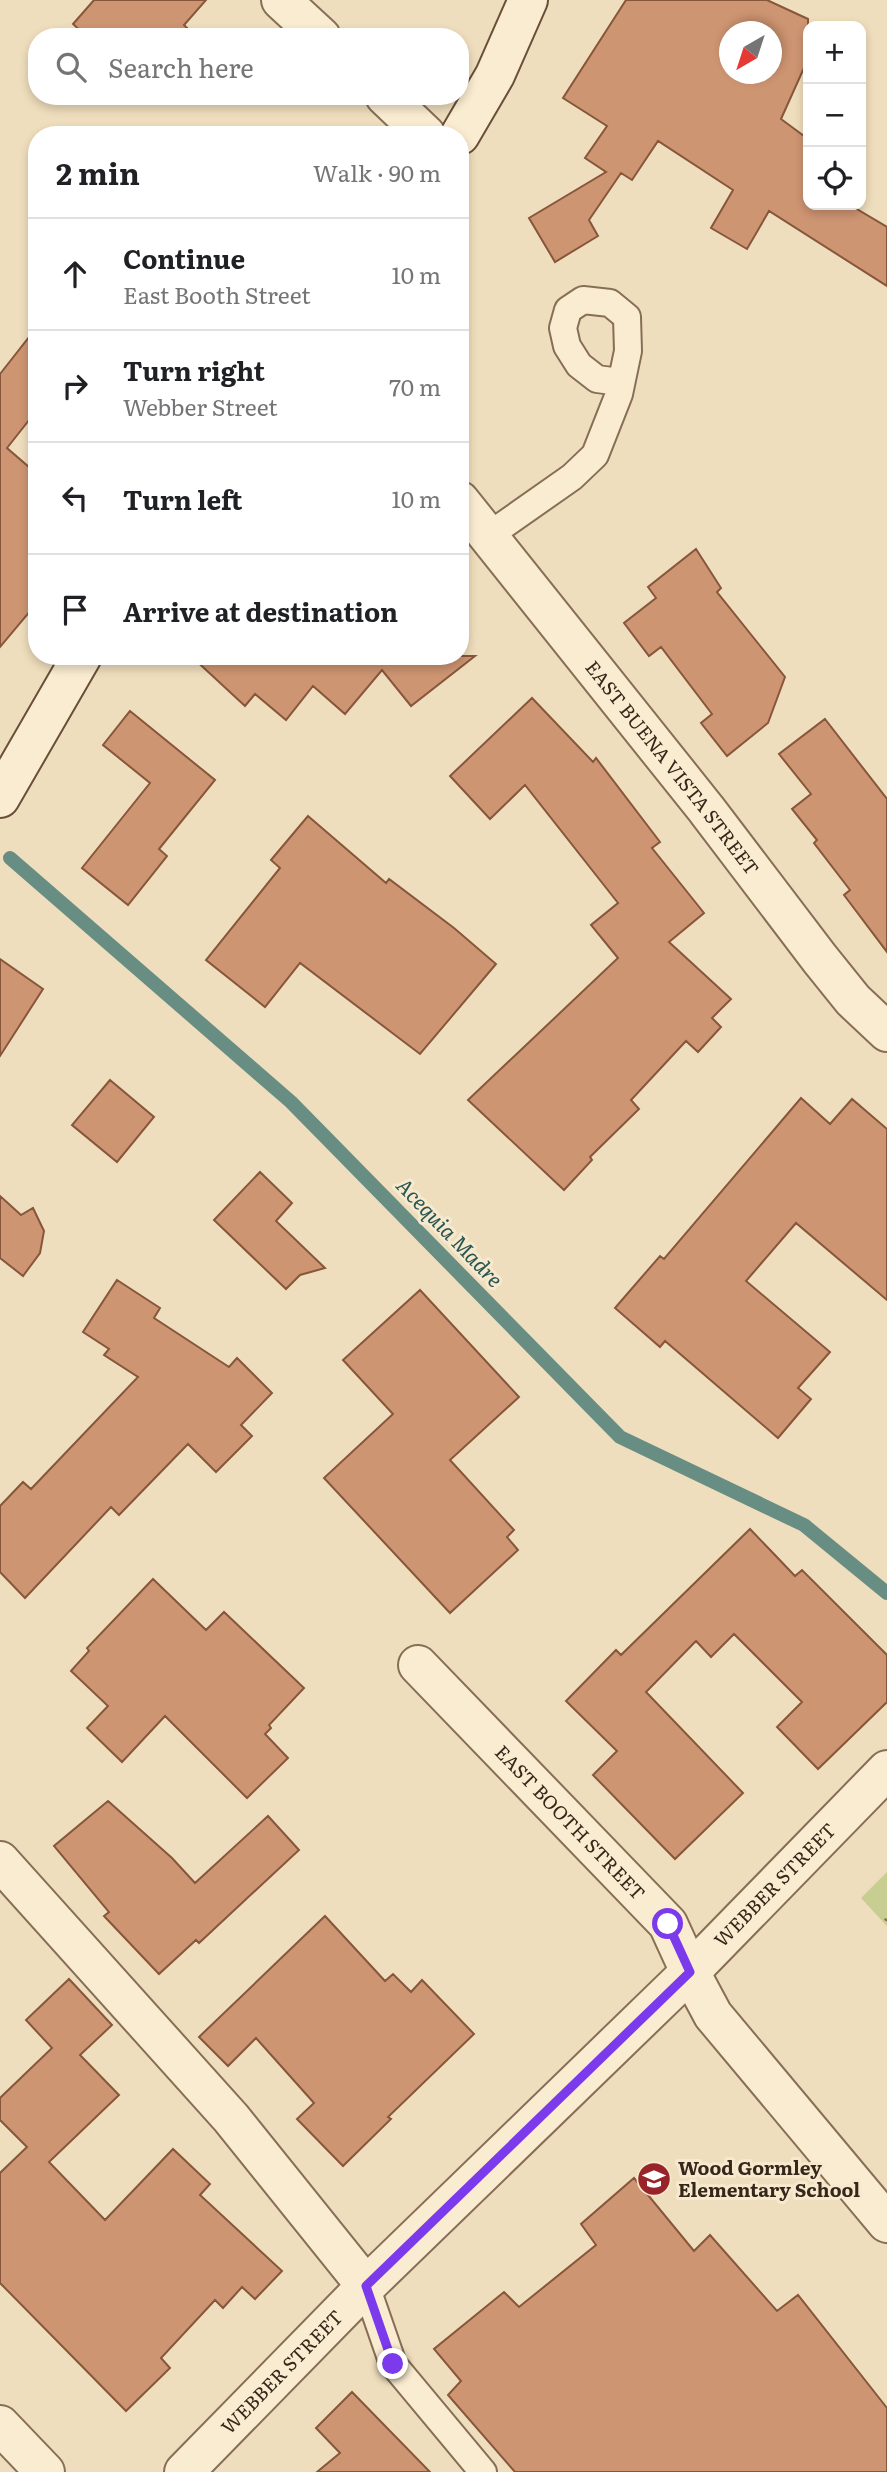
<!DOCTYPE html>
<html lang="en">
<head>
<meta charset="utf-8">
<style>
	body { margin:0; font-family:Literata,serif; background:#f6f6f6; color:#202124 }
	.controls { position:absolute; right:21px; top:21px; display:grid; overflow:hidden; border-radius:14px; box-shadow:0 4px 10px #0003 }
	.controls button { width:63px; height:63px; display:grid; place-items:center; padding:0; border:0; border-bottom:2px solid #e0e0e0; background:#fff; color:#202124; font:35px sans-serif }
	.compass { position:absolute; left:719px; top:21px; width:63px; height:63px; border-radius:50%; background:#fff; box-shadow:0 4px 10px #0003; rotate:219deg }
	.stop { position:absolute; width:21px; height:21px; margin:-16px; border:5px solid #7c3aed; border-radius:50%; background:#fff }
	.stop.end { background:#7c3aed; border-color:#fff; box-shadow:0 2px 7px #0008 }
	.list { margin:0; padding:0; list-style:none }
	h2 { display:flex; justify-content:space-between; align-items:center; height:91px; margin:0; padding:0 28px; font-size:30px }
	h2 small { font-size:23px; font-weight:400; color:#757577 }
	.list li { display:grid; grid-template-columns:46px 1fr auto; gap:21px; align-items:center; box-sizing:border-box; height:112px; padding:0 28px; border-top:2px solid #e0e0e0 }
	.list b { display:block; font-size:26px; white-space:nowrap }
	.list p { margin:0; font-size:23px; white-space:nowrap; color:#757577 }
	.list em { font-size:23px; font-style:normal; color:#757577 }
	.icon { flex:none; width:38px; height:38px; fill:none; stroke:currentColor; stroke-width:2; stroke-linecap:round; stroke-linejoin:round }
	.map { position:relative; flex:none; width:887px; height:2472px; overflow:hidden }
	.search { position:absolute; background:#fff; box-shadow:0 4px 10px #0003; left:28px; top:28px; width:441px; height:77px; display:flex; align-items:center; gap:18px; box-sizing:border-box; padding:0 24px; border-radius:28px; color:#757577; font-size:26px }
	.panel { position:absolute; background:#fff; box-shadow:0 4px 10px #0003; left:28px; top:126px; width:441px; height:539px; border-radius:28px }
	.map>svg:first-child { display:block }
</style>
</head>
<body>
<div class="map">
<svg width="887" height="2472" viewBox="0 0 887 2472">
	<rect width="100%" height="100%" fill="#efdebd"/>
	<!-- green -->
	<path fill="#c8cd91" d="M 887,1872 L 887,1926 L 861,1898 Z"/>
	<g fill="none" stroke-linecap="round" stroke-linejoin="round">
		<!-- stream -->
		<path stroke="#688e83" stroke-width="14" d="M 10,858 L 291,1102 L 620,1437 L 804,1525 L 887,1593"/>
	</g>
	<!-- building -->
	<path fill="#ce9572" stroke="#87563b" stroke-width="2" fill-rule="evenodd" d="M 94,0 L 206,0 L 184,25 L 191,32 L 187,37 L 87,37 L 73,24 Z
		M 626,0 L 767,0 L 808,19 L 808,59 L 781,119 L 808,139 L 808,205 L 850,205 L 887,227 L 887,286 L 769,211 L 747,249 L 711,228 L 733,190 L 658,141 L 632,180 L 621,173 L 589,220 L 598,236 L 555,262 L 529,218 L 606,172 L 585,158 L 607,126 L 563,98 ZM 730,32 L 772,32 L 772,74 L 730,74 Z
		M 37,327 L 37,410 L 7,448 L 37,474 L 37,603 L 0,647 L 0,374 Z
		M 696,549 L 721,588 L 717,592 L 785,677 L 768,723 L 727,756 L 701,723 L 712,714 L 661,647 L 649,656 L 624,623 L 656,598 L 648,587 Z
		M 191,656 L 475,656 L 411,706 L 382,670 L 345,714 L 313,686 L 286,720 L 255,694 L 245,706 Z
		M 532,698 L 593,762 L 596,758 L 660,842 L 652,848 L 704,913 L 669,942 L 731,999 L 712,1018 L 721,1027 L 698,1052 L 686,1041 L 631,1100 L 639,1109 L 590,1157 L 592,1160 L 564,1190 L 468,1100 L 618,958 L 591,925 L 618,903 L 525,785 L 490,819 L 450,776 Z
		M 130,711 L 215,780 L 159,849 L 167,856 L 128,905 L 82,868 L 150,783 L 103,745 Z
		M 825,719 L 887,799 L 887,952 L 844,895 L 850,890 L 814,843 L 817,840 L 792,809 L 811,794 L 779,754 Z
		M 308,816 L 386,883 L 389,879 L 454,928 L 496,964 L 420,1054 L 300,963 L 265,1007 L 206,960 L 280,868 L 271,860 Z
		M 0,959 L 43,989 L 0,1056 Z
		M 110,1080 L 154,1117 L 117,1162 L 72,1125 Z
		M 801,1098 L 830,1124 L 852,1099 L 887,1129 L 887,1300 L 796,1223 L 746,1281 L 830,1352 L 798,1388 L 811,1399 L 778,1438 L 665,1341 L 660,1347 L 615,1308 L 660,1256 L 664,1259 Z
		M 260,1172 L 292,1203 L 276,1221 L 325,1268 L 300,1275 L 286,1289 L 214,1220 Z
		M 0,1196 L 21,1215 L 33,1208 L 44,1231 L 40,1253 L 23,1276 L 0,1258 Z
		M 117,1280 L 160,1308 L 154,1318 L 229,1367 L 237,1358 L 272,1393 L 241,1425 L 252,1436 L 216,1472 L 188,1444 L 119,1515 L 111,1507 L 25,1598 L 0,1572 L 0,1506 L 23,1482 L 31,1489 L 138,1377 L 104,1355 L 109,1349 L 83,1332 Z
		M 420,1290 L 519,1397 L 450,1460 L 514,1530 L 507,1537 L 518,1550 L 450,1613 L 324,1478 L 393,1414 L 343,1360 Z
		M 750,1529 L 795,1576 L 802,1570 L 887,1655 L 887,1702 L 818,1769 L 777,1727 L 802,1702 L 734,1634 L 711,1657 L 696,1641 L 646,1692 L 743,1793 L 675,1859 L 593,1775 L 617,1751 L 566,1701 L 616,1650 L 621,1655 Z
		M 153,1579 L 206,1630 L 224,1612 L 304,1688 L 269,1725 L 271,1728 L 265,1734 L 288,1758 L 247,1798 L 165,1716 L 122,1762 L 87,1728 L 108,1706 L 71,1671 L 89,1651 L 87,1648 Z
		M 108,1801 L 172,1858 L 195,1883 L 268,1816 L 299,1850 L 199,1943 L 196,1940 L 159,1974 L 104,1916 L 109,1912 L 54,1846 Z
		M 325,1916 L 385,1981 L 393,1974 L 411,1992 L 422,1980 L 474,2034 L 388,2117 L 391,2119 L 343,2166 L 297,2119 L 314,2103 L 256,2038 L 228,2066 L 199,2037 Z
		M 69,1979 L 112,2025 L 80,2055 L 119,2095 L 49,2162 L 105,2220 L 173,2149 L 210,2184 L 200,2195 L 282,2271 L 255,2299 L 242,2287 L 223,2308 L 215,2300 L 161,2358 L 170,2368 L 126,2411 L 0,2283 L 0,2173 L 27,2147 L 0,2120 L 0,2098 L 52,2048 L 26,2020 Z
		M 634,2178 L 694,2251 L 710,2235 L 777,2311 L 798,2295 L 887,2408 L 887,2472 L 515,2472 L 448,2395 L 461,2381 L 434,2349 L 504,2292 L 519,2307 L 596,2245 L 581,2224 Z
		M 352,2392 L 430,2472 L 317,2472 L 340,2453 L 316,2428 Z"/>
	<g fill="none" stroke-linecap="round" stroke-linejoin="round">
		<!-- lane casing -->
		<g stroke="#876e56" stroke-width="30">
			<path id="lane" d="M 488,536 L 572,477 L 595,455 L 619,394 L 628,351 L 627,317 L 610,303 L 583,300 L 568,310 L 563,328 L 567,346 L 579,365 L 597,379 L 620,382
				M 366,2286 L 393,2364 L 483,2472"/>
		</g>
		<!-- street casing -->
		<g stroke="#876e56" stroke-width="42">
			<g id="street">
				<path d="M 281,0 L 321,37"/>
				<path d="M 385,96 L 426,135"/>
				<path id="s1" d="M 460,501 L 706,809 L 820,959 L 853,1000 L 887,1032"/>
				<path id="s2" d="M 418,1665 L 668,1924 L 690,1972 L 713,2015 L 887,2223"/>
				<path d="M 0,1861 L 231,2118 L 366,2286"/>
				<path d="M 0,2425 L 45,2472"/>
				<path id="s3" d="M 184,2472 L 366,2286 L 690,1972 L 887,1770"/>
			</g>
		</g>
		<!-- secondary casing -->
		<g stroke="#694f39" stroke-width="42">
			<path id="secondary" d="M 460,135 L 495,75 L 528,0
				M 0,798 L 82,656"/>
		</g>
		<!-- path -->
		<path stroke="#876e56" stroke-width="4.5" stroke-dasharray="5 3.5" stroke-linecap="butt" d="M 886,1921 L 887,1919"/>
		<!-- lane -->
		<use href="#lane" stroke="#faecd0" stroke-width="26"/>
		<!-- street -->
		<use href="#street" stroke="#faecd0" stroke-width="38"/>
		<!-- secondary -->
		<use href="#secondary" stroke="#faecd0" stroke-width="38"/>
	</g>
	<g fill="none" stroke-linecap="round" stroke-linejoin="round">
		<!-- route -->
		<path stroke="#7c3aed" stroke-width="9" d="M 393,2364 L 366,2286 L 690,1972 L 668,1924"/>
	</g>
	<!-- icons -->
	<defs>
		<g id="school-disc" transform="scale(1.75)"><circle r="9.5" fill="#982429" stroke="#f6e9cd"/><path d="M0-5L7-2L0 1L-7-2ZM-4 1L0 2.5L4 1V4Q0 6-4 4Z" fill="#fff"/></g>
	</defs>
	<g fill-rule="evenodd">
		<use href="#school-disc" x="654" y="2179"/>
	</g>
	<g text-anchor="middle" stroke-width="6" stroke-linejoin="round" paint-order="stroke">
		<!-- street labels -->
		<g font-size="19" fill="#36271b" stroke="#f6e9cd">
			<text dy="7" stroke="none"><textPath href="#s1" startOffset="341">EAST BUENA VISTA STREET</textPath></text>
			<text dy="7" stroke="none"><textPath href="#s2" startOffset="219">EAST BOOTH STREET</textPath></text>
			<text dy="7" stroke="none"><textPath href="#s3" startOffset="833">WEBBER STREET</textPath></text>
			<text dy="7" stroke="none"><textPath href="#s3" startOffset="140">WEBBER STREET</textPath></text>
		</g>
		<!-- poi labels -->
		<g font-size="19" font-weight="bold" fill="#36271b" stroke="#f6e9cd" text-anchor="start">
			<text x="678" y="2175">Wood Gormley<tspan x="678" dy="22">Elementary School</tspan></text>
		</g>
		<!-- water labels -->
		<g font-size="21" font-style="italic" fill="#2a5652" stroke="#f6e9cd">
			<text transform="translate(449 1233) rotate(46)" y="7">Acequia Madre</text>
		</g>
	</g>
</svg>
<div class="controls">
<button>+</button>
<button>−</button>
<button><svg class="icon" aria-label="locate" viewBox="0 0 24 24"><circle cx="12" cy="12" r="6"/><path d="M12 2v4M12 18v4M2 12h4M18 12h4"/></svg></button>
</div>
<svg class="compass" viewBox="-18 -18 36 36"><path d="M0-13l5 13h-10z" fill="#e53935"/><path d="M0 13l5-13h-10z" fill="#757577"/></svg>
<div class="stop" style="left:668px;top:1924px"></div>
<div class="stop end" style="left:393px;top:2364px"></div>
<div class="search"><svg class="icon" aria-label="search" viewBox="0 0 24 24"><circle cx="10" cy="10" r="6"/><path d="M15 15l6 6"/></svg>Search here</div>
<section class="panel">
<h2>2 min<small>Walk · 90 m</small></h2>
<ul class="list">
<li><svg class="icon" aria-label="ahead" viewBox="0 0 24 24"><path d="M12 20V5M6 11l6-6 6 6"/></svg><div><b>Continue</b><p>East Booth Street</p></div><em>10 m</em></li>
<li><svg class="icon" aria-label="right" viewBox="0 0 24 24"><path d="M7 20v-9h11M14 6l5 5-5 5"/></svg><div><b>Turn right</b><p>Webber Street</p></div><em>70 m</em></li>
<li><svg class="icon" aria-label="left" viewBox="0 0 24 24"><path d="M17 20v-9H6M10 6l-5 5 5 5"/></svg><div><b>Turn left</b></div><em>10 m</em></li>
<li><svg class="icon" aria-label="arrive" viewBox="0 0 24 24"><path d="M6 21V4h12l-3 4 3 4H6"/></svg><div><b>Arrive at destination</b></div></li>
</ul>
</section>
</div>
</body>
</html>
